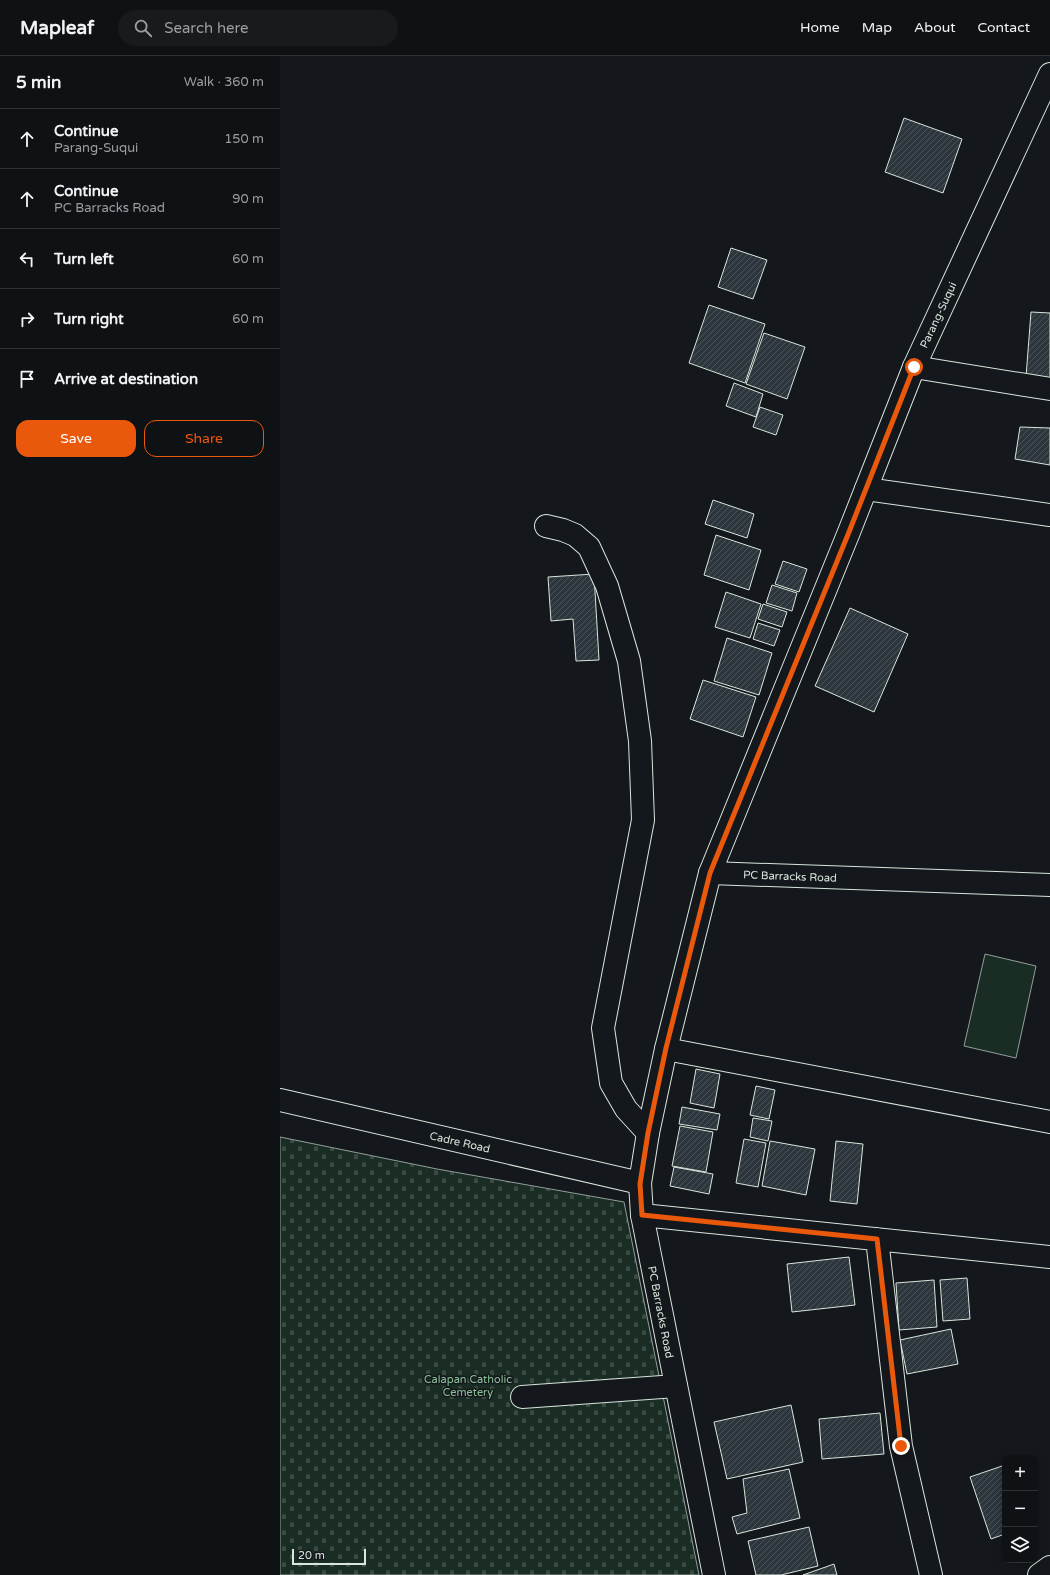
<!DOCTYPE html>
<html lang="en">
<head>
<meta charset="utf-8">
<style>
	body { margin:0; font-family:"Varela Round",sans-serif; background:#181b1e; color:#f1f3f6 }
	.controls { position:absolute; right:12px; bottom:12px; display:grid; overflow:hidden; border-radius:8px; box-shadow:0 2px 10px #0003 }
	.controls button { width:36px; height:36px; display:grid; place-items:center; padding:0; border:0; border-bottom:1px solid #2f3234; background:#0f1215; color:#f1f3f6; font:20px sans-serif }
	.scale { position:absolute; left:12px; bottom:10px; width:74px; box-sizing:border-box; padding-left:4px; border:2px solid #d8e6dc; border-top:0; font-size:11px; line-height:14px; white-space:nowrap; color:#d8e6dc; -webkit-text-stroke:3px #14181c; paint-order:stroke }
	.stop { position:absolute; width:12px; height:12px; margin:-9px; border:3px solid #ea580c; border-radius:50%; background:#fff }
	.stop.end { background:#ea580c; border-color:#fff; box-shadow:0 1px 4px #0008 }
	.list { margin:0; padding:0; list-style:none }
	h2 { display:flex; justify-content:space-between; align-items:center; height:52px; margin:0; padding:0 16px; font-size:17px }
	h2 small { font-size:13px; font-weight:400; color:#9b9ea0 }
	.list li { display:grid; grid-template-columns:26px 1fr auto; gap:12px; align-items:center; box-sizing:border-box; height:60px; padding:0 16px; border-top:1px solid #2f3234 }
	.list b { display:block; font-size:15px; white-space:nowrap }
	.list p { margin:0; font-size:13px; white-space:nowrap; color:#9b9ea0 }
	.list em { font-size:13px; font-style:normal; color:#9b9ea0 }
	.actions { display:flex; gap:8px; padding:12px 16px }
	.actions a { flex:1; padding:9px 0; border:1px solid #ea580c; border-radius:12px; text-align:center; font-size:14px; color:#ea580c }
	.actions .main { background:#ea580c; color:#fff }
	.icon { flex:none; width:22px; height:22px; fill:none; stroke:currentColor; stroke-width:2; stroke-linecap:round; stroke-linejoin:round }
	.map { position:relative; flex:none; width:770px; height:1519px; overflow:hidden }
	header { display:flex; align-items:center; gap:24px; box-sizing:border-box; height:56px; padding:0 20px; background:#0f1215; border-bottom:1px solid #2f3234 }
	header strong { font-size:19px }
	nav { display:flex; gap:22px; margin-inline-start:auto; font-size:14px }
	.search { width:280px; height:36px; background:#181b1e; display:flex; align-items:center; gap:10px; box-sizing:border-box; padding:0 14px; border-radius:22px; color:#9b9ea0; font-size:15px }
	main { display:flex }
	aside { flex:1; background:#0f1215 }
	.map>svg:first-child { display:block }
</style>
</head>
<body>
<header>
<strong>Mapleaf</strong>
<div class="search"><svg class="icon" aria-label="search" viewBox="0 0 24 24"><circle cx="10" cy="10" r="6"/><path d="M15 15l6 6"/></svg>Search here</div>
<nav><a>Home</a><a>Map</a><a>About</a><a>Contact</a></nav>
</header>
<main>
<aside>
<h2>5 min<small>Walk · 360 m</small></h2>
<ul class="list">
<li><svg class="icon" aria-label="ahead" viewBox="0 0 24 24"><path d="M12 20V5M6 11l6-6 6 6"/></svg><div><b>Continue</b><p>Parang-Suqui</p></div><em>150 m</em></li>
<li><svg class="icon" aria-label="ahead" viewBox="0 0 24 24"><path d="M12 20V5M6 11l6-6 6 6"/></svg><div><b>Continue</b><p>PC Barracks Road</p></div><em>90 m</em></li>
<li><svg class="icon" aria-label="left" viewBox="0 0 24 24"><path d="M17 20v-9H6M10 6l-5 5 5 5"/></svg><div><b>Turn left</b></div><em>60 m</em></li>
<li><svg class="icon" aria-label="right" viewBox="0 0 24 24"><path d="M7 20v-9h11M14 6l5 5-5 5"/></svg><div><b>Turn right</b></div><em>60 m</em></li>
<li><svg class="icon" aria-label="arrive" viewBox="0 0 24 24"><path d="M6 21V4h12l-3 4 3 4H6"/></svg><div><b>Arrive at destination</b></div></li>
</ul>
<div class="actions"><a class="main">Save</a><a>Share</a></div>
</aside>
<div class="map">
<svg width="770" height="1519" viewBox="0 0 770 1519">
	<defs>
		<pattern id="cemetery-stones" width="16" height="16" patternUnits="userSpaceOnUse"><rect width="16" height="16" fill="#1a2d24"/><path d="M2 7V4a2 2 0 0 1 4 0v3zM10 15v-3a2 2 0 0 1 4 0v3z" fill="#3b4b43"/></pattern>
		<pattern id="building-hatch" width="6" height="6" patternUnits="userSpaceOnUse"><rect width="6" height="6" fill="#2c363c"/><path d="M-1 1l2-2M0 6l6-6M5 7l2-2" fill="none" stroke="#4a5358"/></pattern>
	</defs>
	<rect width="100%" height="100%" fill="#14181c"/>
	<!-- cemetery -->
	<path fill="url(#cemetery-stones)" stroke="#939e99" d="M 0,1081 L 157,1113 L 344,1146 L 419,1519 L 0,1519 Z"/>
	<!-- park -->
	<path fill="#1a2d24" stroke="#939e99" d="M 705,898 L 756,910 L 736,1002 L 684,990 Z"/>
	<!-- building -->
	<path fill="url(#building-hatch)" stroke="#d8e6dc" d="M 624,62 L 682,83 L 663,137 L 605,116 Z
		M 451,192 L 487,204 L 473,243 L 438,231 Z
		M 429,249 L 485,268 L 465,327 L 409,307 Z
		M 751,256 L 770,257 L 770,323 L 746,321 Z
		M 484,277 L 525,291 L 507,343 L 466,328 Z
		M 454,327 L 483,338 L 476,361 L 446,350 Z
		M 480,351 L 503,359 L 496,379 L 473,371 Z
		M 740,371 L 770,372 L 770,409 L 735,403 Z
		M 433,444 L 474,458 L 467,482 L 425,468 Z
		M 436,479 L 481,494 L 469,534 L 424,519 Z
		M 503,505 L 527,513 L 519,536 L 495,528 Z
		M 314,518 L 319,604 L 296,605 L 293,563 L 271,565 L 268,521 Z
		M 492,529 L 517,537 L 512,555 L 486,547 Z
		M 446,536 L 481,548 L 470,582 L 435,571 Z
		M 483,548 L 507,556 L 502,571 L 478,563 Z
		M 570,552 L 628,578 L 594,656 L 535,630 Z
		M 478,567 L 500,574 L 494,590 L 473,583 Z
		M 447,582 L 492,597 L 479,639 L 434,625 Z
		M 423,624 L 476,641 L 463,681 L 410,663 Z
		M 416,1013 L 440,1018 L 434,1052 L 410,1047 Z
		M 476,1030 L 495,1034 L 489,1063 L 470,1059 Z
		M 402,1051 L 440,1058 L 437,1074 L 399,1068 Z
		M 473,1062 L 492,1065 L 488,1085 L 470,1081 Z
		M 400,1070 L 433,1076 L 426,1116 L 392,1110 Z
		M 464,1083 L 486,1087 L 478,1131 L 456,1127 Z
		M 490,1085 L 535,1093 L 526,1139 L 482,1130 Z
		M 556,1085 L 583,1088 L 577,1148 L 550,1145 Z
		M 394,1111 L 433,1118 L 429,1138 L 390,1130 Z
		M 569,1201 L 575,1249 L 512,1256 L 507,1208 Z
		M 687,1222 L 690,1263 L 663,1265 L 660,1224 Z
		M 654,1224 L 657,1271 L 619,1274 L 616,1227 Z
		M 671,1273 L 678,1308 L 627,1318 L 620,1284 Z
		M 511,1349 L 523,1406 L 447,1423 L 434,1366 Z
		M 600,1357 L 604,1398 L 542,1403 L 539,1363 Z
		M 725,1409 L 725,1478 L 711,1483 L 690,1421 Z
		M 509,1413 L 520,1462 L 457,1478 L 452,1461 L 467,1457 L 463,1423 Z
		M 529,1471 L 538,1510 L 501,1519 L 476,1519 L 468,1485 Z
		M 554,1508 L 557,1519 L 523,1519 Z"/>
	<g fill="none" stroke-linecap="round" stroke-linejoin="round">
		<!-- minor casing -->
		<g stroke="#d8e6dc" stroke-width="24">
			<path id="minor" d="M 634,311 L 770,333
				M 586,433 L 770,459
				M 266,470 L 283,474 L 295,479 L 309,491 L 327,530 L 349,605 L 360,685 L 363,764 L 323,972 L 331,1027 L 346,1053 L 368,1077
				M 430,817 L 770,829
				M 386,993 L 770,1066
				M 0,1044 L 360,1127
				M 362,1159 L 770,1201
				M 597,1183 L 621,1390 L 651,1519
				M 242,1341 L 396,1330
				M 759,1519 L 770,1511"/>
		</g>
		<!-- major casing -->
		<g stroke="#d8e6dc" stroke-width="24">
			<path id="major" d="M 434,1519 L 362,1159 L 360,1127 L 368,1077 L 386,993 L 430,817 L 569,476 L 634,311 L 770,18"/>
		</g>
		<!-- minor -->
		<use href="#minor" stroke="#14181c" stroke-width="22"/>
		<!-- major -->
		<use href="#major" stroke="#14181c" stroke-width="22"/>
	</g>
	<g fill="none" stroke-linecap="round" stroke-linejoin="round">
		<!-- route -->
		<path stroke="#ea580c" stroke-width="5" d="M 621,1390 L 597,1183 L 362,1159 L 360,1128 L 368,1077 L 386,992 L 430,817 L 569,476 L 634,311"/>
	</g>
	<g text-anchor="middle" stroke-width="3" stroke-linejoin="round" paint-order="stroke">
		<!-- street labels -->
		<g font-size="11" fill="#d8e6dc" stroke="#14181c">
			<text transform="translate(658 259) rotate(-65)" y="4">Parang-Suqui</text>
			<text transform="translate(510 820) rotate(2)" y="4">PC Barracks Road</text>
			<text transform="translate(180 1086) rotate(13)" y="4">Cadre Road</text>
			<text transform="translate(381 1256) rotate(79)" y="4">PC Barracks Road</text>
		</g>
		<!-- park labels -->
		<g font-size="11" fill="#8ac095" stroke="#14181c">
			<text x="188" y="1327">Calapan Catholic<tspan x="188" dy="13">Cemetery</tspan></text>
		</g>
	</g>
</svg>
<div class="controls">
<button>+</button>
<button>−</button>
<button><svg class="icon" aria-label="layers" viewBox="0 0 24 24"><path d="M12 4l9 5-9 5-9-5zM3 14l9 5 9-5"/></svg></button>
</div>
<div class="scale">20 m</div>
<div class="stop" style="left:634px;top:311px"></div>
<div class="stop end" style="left:621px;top:1390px"></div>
</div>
</main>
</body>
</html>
